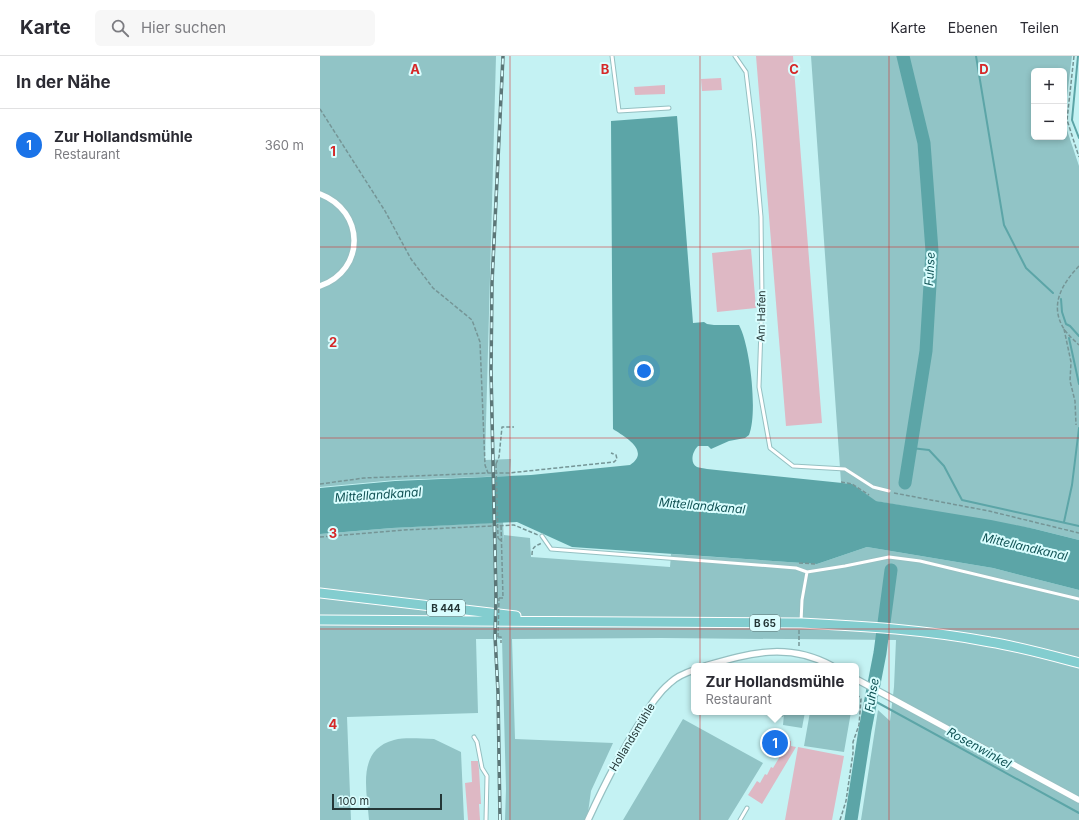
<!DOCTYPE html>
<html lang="de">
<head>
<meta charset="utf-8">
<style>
	body { margin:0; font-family:Inter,sans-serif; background:#f7f7f7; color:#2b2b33 }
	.controls { position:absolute; right:12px; top:12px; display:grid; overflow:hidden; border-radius:6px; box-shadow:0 2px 6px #0003 }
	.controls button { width:36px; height:36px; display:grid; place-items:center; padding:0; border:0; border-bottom:1px solid #e1e1e2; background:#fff; color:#2b2b33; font:20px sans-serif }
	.scale { position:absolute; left:12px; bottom:10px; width:110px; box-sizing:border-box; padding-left:4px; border:2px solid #243636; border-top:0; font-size:11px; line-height:14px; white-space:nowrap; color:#243636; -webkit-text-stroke:3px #d9fdfe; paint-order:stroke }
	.you { position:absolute; left:324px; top:315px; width:14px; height:14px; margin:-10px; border:3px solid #fff; border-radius:50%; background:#1a73e8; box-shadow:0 0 0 6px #1a73e833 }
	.badge { display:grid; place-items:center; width:26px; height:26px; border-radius:50%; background:#1a73e8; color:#fff; font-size:13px; font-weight:700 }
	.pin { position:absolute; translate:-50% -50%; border:2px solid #fff; box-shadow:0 1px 4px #0006 }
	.popup { position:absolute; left:371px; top:607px; width:168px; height:52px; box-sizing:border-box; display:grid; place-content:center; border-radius:6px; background:#fff; filter:drop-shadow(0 1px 3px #0005); font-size:13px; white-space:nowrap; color:#7c7c81 }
	.popup b { font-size:15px; color:#2b2b33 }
	.popup::after { content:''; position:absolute; left:50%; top:100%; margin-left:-8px; border:8px solid transparent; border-top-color:#fff }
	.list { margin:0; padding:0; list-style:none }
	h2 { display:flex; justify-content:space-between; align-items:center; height:52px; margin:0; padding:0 16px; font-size:17px }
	h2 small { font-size:13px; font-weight:400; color:#7c7c81 }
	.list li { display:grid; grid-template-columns:26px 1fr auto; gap:12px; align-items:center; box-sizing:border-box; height:72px; padding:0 16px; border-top:1px solid #e1e1e2 }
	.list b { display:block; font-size:15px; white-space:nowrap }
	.list p { margin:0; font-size:13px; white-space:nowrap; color:#7c7c81 }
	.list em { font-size:13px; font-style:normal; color:#7c7c81 }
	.icon { flex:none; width:22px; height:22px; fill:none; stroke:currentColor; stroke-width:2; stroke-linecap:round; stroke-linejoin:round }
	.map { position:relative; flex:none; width:759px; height:764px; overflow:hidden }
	header { display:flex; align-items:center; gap:24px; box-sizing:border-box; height:56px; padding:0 20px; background:#fff; border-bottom:1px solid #e1e1e2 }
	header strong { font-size:19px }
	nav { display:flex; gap:22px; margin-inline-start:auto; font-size:14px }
	.search { width:280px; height:36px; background:#f7f7f7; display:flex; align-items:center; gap:10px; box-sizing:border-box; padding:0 14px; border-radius:6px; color:#7c7c81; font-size:15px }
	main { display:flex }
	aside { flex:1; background:#fff }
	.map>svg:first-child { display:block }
</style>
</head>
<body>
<header>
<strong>Karte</strong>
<div class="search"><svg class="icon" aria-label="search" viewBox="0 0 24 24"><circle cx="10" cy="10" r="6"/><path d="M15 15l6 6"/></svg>Hier suchen</div>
<nav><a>Karte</a><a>Ebenen</a><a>Teilen</a></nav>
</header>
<main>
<aside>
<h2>In der Nähe<small></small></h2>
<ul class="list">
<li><span class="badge">1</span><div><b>Zur Hollandsmühle</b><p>Restaurant</p></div><em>360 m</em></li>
</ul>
</aside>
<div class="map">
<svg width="759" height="764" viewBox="0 0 759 764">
	<rect width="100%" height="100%" fill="#c4f2f3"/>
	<!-- green -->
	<path fill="#91c4c6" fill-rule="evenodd" d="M 0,0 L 176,0 L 165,404 L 191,403 L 190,420 L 76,424 L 0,431 Z
		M 491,0 L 752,0 L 744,65 L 759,110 L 759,484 L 715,473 L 555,445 L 532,428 L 521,426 ZM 714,15 L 744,15 L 744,81 L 714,81 Z
		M 183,466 L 184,487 L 184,479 L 210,482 L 211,501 L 350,511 L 351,498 L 497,508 L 547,491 L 673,512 L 759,534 L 759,764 L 541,764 L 558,654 L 570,665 L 574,631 L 576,584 L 341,582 L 192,583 L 195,683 L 293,687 L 271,735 L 267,764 L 185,764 L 186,733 L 182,583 L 156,583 L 158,657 L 27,661 L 31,764 L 0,764 L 0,478 L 72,472 Z
		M 435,656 L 485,656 L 482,672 L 463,669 L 464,658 L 463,661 Z
		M 490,656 L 531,656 L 524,696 L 484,690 Z
		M 363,663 L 443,707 L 408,764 L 303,764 Z
		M 114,683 L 141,696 L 144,764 L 49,764 C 47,735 36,694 74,684 C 86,681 101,683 114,683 Z"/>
	<!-- water -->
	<path fill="#5ca5a7" d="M 357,60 L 373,267 L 384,266 L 387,268 L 394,269 L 419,269 C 430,289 438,357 429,379 L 425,382 L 409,385 L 391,393 L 388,390 L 378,390 C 373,395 369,406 377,411 C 379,412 384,412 387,413 L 532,428 L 556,445 L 671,464 L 715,473 L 759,484 L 759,534 L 673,512 L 547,491 L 497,508 L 252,491 L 197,466 L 72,472 L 0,478 L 0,432 L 75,425 L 211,419 L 310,409 C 331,395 305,381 293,373 L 291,65 Z"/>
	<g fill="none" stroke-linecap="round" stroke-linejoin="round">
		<!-- stream -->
		<path stroke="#5ca5a7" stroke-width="2" d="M 656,0 L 684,169 L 706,212 L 733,237
			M 758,0 L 752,64 L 759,82
			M 741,243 L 742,256 L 746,268 L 750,270 L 759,280
			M 749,282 L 759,328
			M 591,392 L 609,394 L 624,410 L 642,444 L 759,470
			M 744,466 L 752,429 L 759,372
			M 551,643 L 759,757"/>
		<!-- river -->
		<path stroke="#5ca5a7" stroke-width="13" d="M 583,0 L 604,87 L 612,195 L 606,295 L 585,427
			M 531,764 L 545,674 L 560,597 L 571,514"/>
	</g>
	<!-- building -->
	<path fill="#deb8c4" d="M 436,0 L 473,0 L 502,367 L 466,370 Z
		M 401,22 L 402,34 L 382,35 L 381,23 Z
		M 345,29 L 345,38 L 315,39 L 314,31 Z
		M 431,193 L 436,252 L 397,256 L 392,197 Z
		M 452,682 L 471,685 L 471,690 L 476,691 L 442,748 L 428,739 L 437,725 L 440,727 L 445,718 L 447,719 L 451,711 L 453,712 L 462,697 L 450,695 Z
		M 478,691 L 524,700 L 512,764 L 465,764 Z
		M 151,705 L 158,705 L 159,713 L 161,748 L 159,748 L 160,764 L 148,764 L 145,727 L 152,726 Z"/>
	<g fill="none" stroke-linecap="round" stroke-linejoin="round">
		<!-- service casing -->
		<g stroke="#95c0c2" stroke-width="5">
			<path id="service" d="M 292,0 L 299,55 L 349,52
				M 415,0 L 426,16 L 434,83 L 441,161 L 442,243 L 439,331 L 450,392 L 473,410 L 525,413 L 553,431 L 569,435
				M 222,480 L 231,493 L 476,512 L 487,516 L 525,510 L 569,501 L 600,505 L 759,543
				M 481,566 L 482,544 L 487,516
				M 154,681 L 157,686 L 162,712 L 167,720 L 166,764
				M 420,764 L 427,752"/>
		</g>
		<!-- minor casing -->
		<g stroke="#95c0c2" stroke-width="8">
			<path id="minor" d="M 0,138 C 45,155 46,214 0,230
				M 385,610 C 430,597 468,586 512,610
				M 536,623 L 759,744
				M 268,764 C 284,729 301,696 322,663 C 330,650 338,637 350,627 C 357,620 365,617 374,614"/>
		</g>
		<!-- primary casing -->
		<g stroke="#fff" stroke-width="11">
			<path id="primary" d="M 0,537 L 196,560
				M 0,564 L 481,567 C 544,570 608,574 670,586 C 700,591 729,599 759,607"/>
		</g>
		<!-- path -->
		<path stroke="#759596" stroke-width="1.5" stroke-dasharray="4 2" stroke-linecap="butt" d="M 754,0 L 747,64 L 759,101
			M 0,53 L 65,155 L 91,203 L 113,232 L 152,264 L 160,286 L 165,409 L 168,417
			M 759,210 C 742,228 729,249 744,273 C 748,279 754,284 759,289
			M 744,273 L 751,306 L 750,325 L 755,345 L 756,369
			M 176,408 L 179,401 L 182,371 L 194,371
			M 521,426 L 532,428 L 549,439
			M 0,428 L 44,422 L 168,417 L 189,417 L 294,406 L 297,403 L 296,399 L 291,397
			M 574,437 L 669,455 L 759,477
			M 0,481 L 84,474 L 194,469 L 218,479
			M 178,482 L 182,486
			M 212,499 C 212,491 215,490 222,487
			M 479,507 L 497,508
			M 179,542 L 183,542 L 181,469
			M 479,574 L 479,592
			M 178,581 L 181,581 L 181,587
			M 520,764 L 526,745 L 533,697 L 533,686 L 539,669 L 541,643 L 536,637"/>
		<!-- service -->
		<use href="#service" stroke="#fff" stroke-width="3"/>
		<!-- minor -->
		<use href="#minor" stroke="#fff" stroke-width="5.5"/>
		<!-- primary -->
		<use href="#primary" stroke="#83cdcf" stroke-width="9"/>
		<!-- rail casing -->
		<g stroke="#5b7677" stroke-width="3.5">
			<path id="rail" d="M 180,764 L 178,636 L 175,580 L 176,541 L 171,315 L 172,227 L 183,0"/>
		</g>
		<!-- rail -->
		<use href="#rail" stroke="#d9fdfe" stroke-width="2" stroke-dasharray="6" stroke-linecap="butt"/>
		<!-- path-bridge -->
		<path stroke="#759596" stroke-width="1.5" stroke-dasharray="4 2" stroke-linecap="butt" d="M 176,408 L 178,482
			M 178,581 L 179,542"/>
	</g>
	<!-- grid -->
	<path fill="none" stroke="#d62828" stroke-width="1" stroke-opacity="0.55" d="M 190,0 L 190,764M 380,0 L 380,764M 569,0 L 569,764M 0,191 L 759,191M 0,382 L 759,382M 0,573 L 759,573"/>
	<g text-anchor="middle" stroke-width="4" stroke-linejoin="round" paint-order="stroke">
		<!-- shield labels -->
		<g fill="#d9fdfe" stroke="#5a7272" stroke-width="1">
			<rect x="107" y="544" width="38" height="16" rx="3"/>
			<rect x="430" y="559" width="30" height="16" rx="3"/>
		</g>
		<g font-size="10" font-weight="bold" fill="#243636">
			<text x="126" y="556">B 444</text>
			<text x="445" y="571">B 65</text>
		</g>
		<!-- street labels -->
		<g font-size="11" fill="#243636" stroke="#d9fdfe">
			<text transform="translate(441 260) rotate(-89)" y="4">Am Hafen</text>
			<text transform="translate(312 681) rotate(-59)" y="4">Hollandsmühle</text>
		</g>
		<!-- water labels -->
		<g font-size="12" font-style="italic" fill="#125355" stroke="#d9fdfe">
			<text transform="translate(610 213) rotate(-87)" y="4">Fuhse</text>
			<text transform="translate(58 439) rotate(-4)" y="4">Mittellandkanal</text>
			<text transform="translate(382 450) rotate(5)" y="4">Mittellandkanal</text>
			<text transform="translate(705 491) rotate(13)" y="4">Mittellandkanal</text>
			<text transform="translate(552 639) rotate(-80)" y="4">Fuhse</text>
			<text transform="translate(659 692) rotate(29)" y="4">Rosenwinkel</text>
		</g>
	</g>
	<g font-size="13" text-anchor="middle" font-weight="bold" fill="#d62828" stroke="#d9fdfe" stroke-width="4" stroke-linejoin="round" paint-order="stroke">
		<text x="95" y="18">A</text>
		<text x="285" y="18">B</text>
		<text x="474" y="18">C</text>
		<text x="664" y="18">D</text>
		<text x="13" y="100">1</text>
		<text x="13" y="291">2</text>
		<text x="13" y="482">3</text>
		<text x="13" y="673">4</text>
	</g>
</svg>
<div class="controls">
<button>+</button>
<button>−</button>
</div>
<div class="scale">100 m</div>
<div class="you"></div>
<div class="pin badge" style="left:455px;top:687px">1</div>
<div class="popup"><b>Zur Hollandsmühle</b>Restaurant</div>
</div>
</main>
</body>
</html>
